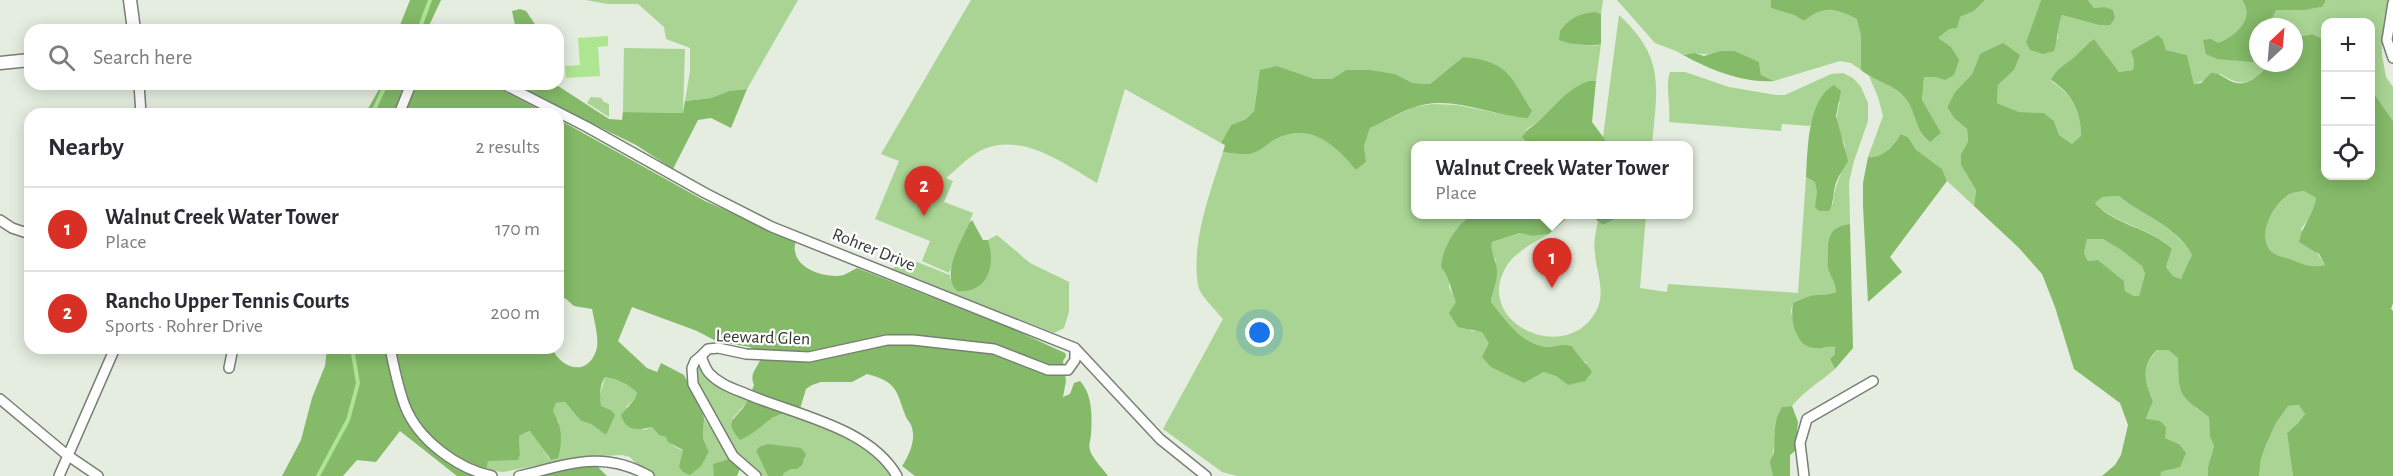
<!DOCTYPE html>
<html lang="en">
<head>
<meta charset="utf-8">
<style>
	body { margin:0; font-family:"Alegreya Sans",sans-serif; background:#f7f7f7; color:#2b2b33 }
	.controls { position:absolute; right:18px; top:18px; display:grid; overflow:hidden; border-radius:12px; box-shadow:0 3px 15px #0003 }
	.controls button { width:54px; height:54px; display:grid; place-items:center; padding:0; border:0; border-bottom:2px solid #e1e1e2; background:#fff; color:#2b2b33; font:30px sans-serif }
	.compass { position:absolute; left:2249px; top:18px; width:54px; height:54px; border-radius:50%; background:#fff; box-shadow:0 3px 15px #0003; rotate:26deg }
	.you { position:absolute; left:1260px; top:333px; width:21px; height:21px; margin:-15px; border:4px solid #fff; border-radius:50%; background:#1a73e8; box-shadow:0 0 0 9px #1a73e833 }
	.badge { display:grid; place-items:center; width:39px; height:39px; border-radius:50%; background:#d93025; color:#fff; font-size:20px; font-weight:700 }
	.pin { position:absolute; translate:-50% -50px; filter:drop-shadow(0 2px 3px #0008) }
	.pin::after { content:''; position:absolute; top:32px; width:21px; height:18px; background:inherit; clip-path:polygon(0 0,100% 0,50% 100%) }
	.popup { position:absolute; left:1411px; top:141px; width:282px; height:78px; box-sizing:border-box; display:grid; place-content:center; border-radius:12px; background:#fff; filter:drop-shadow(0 2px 4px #0005); font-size:20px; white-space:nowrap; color:#7c7c81 }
	.popup b { font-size:22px; color:#2b2b33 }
	.popup::after { content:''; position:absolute; left:50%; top:100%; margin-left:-12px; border:12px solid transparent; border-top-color:#fff }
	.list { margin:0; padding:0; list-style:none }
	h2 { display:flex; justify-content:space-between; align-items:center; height:78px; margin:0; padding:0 24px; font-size:26px }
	h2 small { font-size:20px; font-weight:400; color:#7c7c81 }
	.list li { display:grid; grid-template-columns:39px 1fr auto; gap:18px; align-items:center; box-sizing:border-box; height:84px; padding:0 24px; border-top:2px solid #e1e1e2 }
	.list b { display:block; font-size:22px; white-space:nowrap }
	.list p { margin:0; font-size:20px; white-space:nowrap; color:#7c7c81 }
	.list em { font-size:20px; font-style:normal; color:#7c7c81 }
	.icon { flex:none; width:33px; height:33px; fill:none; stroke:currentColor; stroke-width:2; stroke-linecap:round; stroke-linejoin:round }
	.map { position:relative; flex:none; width:2393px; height:476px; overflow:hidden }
	.search { position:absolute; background:#fff; box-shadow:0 3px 15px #0003; left:24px; top:24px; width:540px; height:66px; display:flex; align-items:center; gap:15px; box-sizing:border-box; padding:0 21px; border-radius:18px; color:#7c7c81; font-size:22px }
	.panel { position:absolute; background:#fff; box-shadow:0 3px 15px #0003; left:24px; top:108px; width:540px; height:246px; border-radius:18px }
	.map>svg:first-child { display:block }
</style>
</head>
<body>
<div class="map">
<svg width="2393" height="476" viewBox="0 0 2393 476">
	<rect width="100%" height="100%" fill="#e4eddf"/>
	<!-- green -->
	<path fill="#a9d494" d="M 586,0 L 798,0 L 747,89 L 729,91 L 711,98 L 685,101 L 690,71 L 690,48 L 666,39 L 664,27 L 638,4 L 607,4 Z
		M 971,0 L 1603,0 L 1601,14 L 1596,12 L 1574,44 L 1595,46 L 1601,44 L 1596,81 L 1589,81 L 1535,124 L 1528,128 L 1522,137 L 1529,145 L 1416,146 L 1416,214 L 1470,215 L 1465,219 L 1441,267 L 1449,276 L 1449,287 L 1471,331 L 1482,331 L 1510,375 L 1524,383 L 1544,372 L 1558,377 L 1587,363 L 1578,357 L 1572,346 C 1560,343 1554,348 1545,347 C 1520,343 1506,320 1491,302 L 1496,261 L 1491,251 L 1492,242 L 1521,233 L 1533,236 L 1549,234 C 1535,242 1514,252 1506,267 C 1472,325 1572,368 1598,307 C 1605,289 1596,271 1595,253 C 1593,243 1596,231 1598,221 L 1603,225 L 1613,220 L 1613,215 L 1646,215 L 1640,288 L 1667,292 L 1668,284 L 1798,293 L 1806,177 L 1815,182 L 1817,193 L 1833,204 C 1834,181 1847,170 1845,148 C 1845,143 1842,139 1840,135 C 1836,123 1836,114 1840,102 L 1819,103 L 1810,126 L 1782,124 L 1781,131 L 1669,122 C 1671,107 1665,85 1670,72 L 1685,72 L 1729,87 L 1776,95 L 1785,95 L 1831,74 L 1843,73 L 1853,78 L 1861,87 L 1868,103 L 1868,121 L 1854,161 L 1849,182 L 1850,224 C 1821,227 1828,250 1829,273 L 1835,280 L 1836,292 C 1829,295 1825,294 1817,295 C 1810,295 1800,300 1793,303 L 1791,311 L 1797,336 L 1821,348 L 1827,345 L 1835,346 L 1835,354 L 1830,359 L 1835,369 C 1820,382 1804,391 1792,406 L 1782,407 L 1771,462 L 1773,476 L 1237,476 L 1222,472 L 1163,429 L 1223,319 C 1216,310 1200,296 1198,285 C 1191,242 1210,193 1223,152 C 1231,153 1242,155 1250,154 C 1262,151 1264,146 1274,140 C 1309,121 1334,144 1356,170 L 1366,162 L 1364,146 L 1370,128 L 1414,107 L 1432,104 L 1457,105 L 1516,117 L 1532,109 L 1523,99 L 1517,86 L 1463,57 L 1430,84 L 1413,83 L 1395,74 L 1346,70 L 1332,79 L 1315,79 L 1277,66 L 1257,89 L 1254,111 L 1246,119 L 1231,125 L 1221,143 L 1125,89 L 1097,183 C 1064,164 1024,133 984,149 C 971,154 957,169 946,178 L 953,181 L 944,202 L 973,213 L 949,273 L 922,261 L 930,241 L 875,219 L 899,161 L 881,154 Z
		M 1617,0 L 1771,0 L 1771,8 L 1794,15 L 1804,21 C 1825,5 1834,8 1858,19 L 1861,36 L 1861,70 L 1851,63 L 1840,61 L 1774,81 L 1761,75 L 1759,62 L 1754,60 C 1734,58 1700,51 1683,55 L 1676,51 L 1655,43 Z
		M 1985,0 L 2041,0 L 2026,42 L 2058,39 L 2057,27 L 2062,15 L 2099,25 L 2104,7 L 2094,8 L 2088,0 L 2242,0 C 2256,19 2234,37 2218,43 L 2211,39 L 2253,61 L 2254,50 L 2258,43 L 2258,63 L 2270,63 C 2254,83 2243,89 2221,74 L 2194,84 L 2187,55 L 2166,50 L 2163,40 L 2134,60 L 2133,70 L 2119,72 L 2094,39 C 2085,45 2080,53 2072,60 C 2062,67 2056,69 2051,81 C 2072,94 2081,112 2081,137 L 2072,144 L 2059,135 L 2054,121 L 2044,113 L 2019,112 L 1997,103 L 1998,85 L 2014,70 L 1980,54 L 1972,74 L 1955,92 L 1947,107 L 1954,118 L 1967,129 L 1968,143 L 1961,154 L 1961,165 L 1976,190 L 1974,206 L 1947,181 L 1942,169 L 1915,150 L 1908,137 L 1902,134 C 1893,144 1884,160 1868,157 L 1883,116 L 1878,97 L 1869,76 C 1882,82 1900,89 1908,102 C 1917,116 1916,132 1930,142 L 1930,116 L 1922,100 L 1924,77 L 1936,77 L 1938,38 L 1960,17 L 1974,11 Z
		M 2325,0 L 2388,0 L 2382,37 L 2382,55 L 2386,77 L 2393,87 L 2393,121 L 2371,89 L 2370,22 L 2326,22 L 2325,44 L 2323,39 L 2312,34 L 2294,38 L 2294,27 L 2273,27 L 2271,21 L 2276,10 L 2305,10 L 2322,7 Z
		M 1619,15 C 1666,58 1657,88 1652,145 L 1609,145 L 1603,137 Z
		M 624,48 L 685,49 L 683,113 L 623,112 Z
		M 591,97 L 601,98 L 604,102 L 609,104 L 609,117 L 587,103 Z
		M 2304,191 L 2316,198 L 2315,210 L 2301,229 L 2325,265 C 2313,268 2304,265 2293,260 C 2286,257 2277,257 2271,251 C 2256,236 2274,203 2290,194 C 2294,192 2300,192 2304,191 Z
		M 2119,196 C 2143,216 2177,227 2192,255 L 2187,269 L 2181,279 L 2173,276 L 2166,267 L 2172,249 C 2151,227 2115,225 2094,202 L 2102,197 Z
		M 997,235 L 1030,263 L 1069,282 L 1069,312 L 1064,328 L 1054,333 L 893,269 L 897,264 L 917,262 L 950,275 L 950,279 L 990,248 L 988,240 Z
		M 2087,239 L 2103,239 L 2121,249 L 2142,266 L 2145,274 L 2139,296 L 2134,296 L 2125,291 L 2124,281 L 2098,260 L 2088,261 L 2084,253 Z
		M 2158,350 L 2168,350 L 2178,358 L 2179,370 L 2196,408 L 2209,417 L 2210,437 L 2214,446 L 2208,467 L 2208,476 L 2160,476 L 2160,472 L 2170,470 L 2179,444 L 2165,438 L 2146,420 L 2153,401 C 2144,381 2141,366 2158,350 Z
		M 698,367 L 715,383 L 748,401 L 732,419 L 771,419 C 780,409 789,414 801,418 C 837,429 868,445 892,476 L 783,476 L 784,473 L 791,469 L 797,469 L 805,459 L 801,448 C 786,449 774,442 759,447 L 756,451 C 759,460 766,468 768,476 L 763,476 C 737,458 694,400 698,367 Z
		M 605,377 C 617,379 629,384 637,393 L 634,400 L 626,407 L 644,430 L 652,427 L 659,435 L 666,436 C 672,451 693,453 707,457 L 709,452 L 703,438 L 704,418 L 716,435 L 729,459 L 714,464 L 714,476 L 655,476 L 639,467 L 630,457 L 622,455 L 581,457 L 503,472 L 486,470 L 487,460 L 520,454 L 519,436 L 531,431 L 550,460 L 559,422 L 553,411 L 556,403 L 565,402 L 581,421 L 591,424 L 606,435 L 611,410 L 601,406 L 600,395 Z
		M 2300,405 L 2305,414 L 2298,423 L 2287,433 L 2293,476 L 2259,476 L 2261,459 L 2266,445 L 2276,423 L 2288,406 Z"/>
	<!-- forest -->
	<path fill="#84ba68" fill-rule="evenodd" d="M 410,0 L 441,0 L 427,30 L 398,30 Z
		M 1771,0 L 1985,0 L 1974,11 L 1960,17 L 1957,28 L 1949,29 L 1938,38 L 1951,47 L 1959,60 L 1954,75 L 1945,80 L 1936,77 L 1924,77 L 1922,100 L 1941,133 L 1930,142 C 1915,130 1917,117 1908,102 C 1898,85 1875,82 1861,70 L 1861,36 L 1857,19 C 1834,8 1825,5 1804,21 L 1794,15 L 1771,8 Z
		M 2041,0 L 2088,0 L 2094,8 L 2104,7 L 2113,10 L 2115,18 L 2110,25 L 2099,25 L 2062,15 C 2057,27 2058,39 2054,51 L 2043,54 L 2030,50 L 2026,42 Z
		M 2242,0 L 2325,0 L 2325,2 L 2322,7 L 2305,10 L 2276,10 L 2271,21 L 2273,27 L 2258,27 C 2258,40 2254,49 2253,62 L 2217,59 L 2206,54 L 2203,40 L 2211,39 L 2218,43 C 2234,37 2256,19 2242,0 Z
		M 520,9 L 526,11 L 539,30 L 516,30 L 512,11 Z
		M 1596,12 L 1601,14 L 1601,44 C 1593,47 1567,44 1559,40 L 1560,31 C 1569,18 1581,13 1596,12 Z
		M 2312,34 L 2323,39 L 2325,44 L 2326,176 L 2370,176 L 2371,89 L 2393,121 L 2393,303 L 2391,309 L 2393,311 L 2393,476 L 2293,476 L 2287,433 L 2298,423 L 2305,414 L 2299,405 L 2288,406 L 2276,423 L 2266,445 L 2261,459 L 2259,476 L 2208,476 L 2208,467 L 2214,446 L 2210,437 L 2209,417 C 2178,394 2179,396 2178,358 L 2168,350 L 2157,350 C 2141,366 2144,381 2153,401 L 2146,419 L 2160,421 L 2166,427 L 2165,438 L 2179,444 L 2186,453 L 2180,467 L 2161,472 L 2160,476 L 2102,476 L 2115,465 L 2121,455 L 2128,425 L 2120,403 L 2074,369 L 2055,307 L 2042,274 L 2019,248 L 1974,206 L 1976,190 L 1961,165 L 1961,154 L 1968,142 L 1967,129 L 1954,118 L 1947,107 L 1955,92 L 1972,74 L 1980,54 L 2003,43 L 2020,55 L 2014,70 L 1998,85 L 1997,103 L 2019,112 L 2044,113 L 2054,121 L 2059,135 L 2072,144 L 2081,136 C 2081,112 2072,93 2051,80 C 2056,69 2062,67 2072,59 C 2080,53 2085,45 2094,39 L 2119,72 L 2133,70 L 2134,60 L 2131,51 L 2158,35 L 2163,40 L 2166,50 L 2187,55 L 2194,84 L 2201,83 L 2211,73 C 2223,74 2223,78 2233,82 C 2248,88 2262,73 2270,63 L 2294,63 L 2294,38 ZM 2304,191 L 2316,198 C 2314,215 2302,225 2299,242 L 2319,254 L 2325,265 C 2313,268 2304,265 2293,260 C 2286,257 2277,257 2271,251 C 2256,236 2274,202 2290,194 C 2294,192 2300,192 2304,191 ZM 2119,196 C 2143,216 2178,227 2192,255 L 2181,279 L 2173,276 L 2166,267 L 2172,249 C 2150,227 2115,226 2095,203 L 2102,197 ZM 2087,239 L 2103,239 L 2120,249 L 2142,266 L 2145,274 L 2139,296 L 2134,296 L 2125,291 L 2124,281 L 2098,260 L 2088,261 L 2084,253 Z
		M 1721,51 L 1734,51 L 1759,62 L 1761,75 L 1774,81 C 1742,83 1711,70 1683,55 L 1694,53 L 1704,56 Z
		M 1463,57 C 1486,59 1504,64 1516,85 C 1522,94 1525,101 1532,110 L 1528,118 C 1491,116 1449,93 1412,108 C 1398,113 1384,122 1370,128 L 1364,146 L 1366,162 L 1356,170 C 1334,144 1309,121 1274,140 C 1264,146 1262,151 1250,154 C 1242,155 1231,153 1223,152 L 1225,145 L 1221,143 L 1231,125 L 1246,119 L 1254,111 L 1260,70 L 1277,66 L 1315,79 L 1332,79 L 1346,70 L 1369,70 L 1395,74 L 1413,83 L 1430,84 Z
		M 1589,81 L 1596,81 L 1592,122 L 1609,145 L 1529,145 L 1522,137 C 1527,128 1533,127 1540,120 C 1556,105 1567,89 1589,81 Z
		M 382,84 L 490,84 L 548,114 L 365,114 Z
		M 517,84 L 555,84 L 609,119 L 622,120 L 623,112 L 683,113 L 685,101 L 711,98 L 729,91 L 747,89 L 731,128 L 711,118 L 698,120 L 673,169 L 636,145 L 542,99 Z
		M 1834,85 L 1841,91 L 1836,116 L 1848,161 C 1845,167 1841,172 1838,178 C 1832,189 1835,201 1829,211 L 1819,211 L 1815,207 L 1817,193 L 1815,182 L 1806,177 C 1808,149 1807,100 1834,85 Z
		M 558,119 L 705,201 L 796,241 C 795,245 794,248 795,251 C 797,270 828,279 844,275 C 848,273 853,270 857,268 L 1015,330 L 1065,353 L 1066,356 L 1063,361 L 1066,381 L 1063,397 L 1070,394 L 1074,383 L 1080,381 C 1093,395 1092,417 1091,435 C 1090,442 1088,446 1091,453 C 1095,461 1103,469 1108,476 L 915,476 L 902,466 C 909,455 917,439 911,425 C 910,422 907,420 906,417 C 896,391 898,382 867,374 L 852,382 L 821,382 L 812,385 L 806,389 L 799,412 C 767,411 767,428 740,440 C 726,423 731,422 743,408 C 748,401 751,393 754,385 C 749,373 757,369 761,358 L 757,351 L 750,347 L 716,341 L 697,331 L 632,307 L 618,341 L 647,368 L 657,372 L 661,363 L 684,375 L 701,408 L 704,418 L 703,438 L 709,452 L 701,466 L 690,475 L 683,472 L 679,467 L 683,450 L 668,442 L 666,437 L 659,435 L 652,427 C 638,430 626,432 621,415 L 634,400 L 637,393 C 629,384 617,379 605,377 C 599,386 600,396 601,406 L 611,410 L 615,415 L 606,435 L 591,424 L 581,421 L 565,402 L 556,403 L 553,411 C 562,426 563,441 558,458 L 551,460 L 530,431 L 519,436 L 520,454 L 518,460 L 488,461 L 486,470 L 492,476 L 457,476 L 400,431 L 376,462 L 357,460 L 343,476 L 282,476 L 301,440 L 312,398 L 325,366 L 327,348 L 552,348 C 561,369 587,377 596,351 C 600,340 594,320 592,309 L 574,306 L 565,298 L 558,304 Z
		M 1901,134 L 1908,137 L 1916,150 L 1942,169 L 1947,181 L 1890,257 L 1902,272 L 1868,302 L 1863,206 L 1863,183 L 1868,157 C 1883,159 1894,145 1901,134 Z
		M 1470,215 L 1613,215 L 1613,220 L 1603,225 L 1590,215 L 1569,216 L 1549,234 L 1533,236 L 1520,233 L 1492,242 C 1490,254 1497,260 1497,272 C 1497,282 1492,292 1491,302 C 1506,320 1520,343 1545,347 C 1554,348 1560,343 1572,346 C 1578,357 1586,362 1592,372 L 1585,381 L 1568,385 L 1558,377 L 1544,372 L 1524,383 L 1491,367 L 1482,357 L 1489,343 L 1482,332 L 1458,327 L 1449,313 L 1456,302 C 1450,289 1450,277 1441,267 C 1443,246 1455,229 1470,215 Z
		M 972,220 L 983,240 L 988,240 C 996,265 988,294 957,291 C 940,274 962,241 969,223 Z
		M 1850,224 L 1853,348 L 1835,369 L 1830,359 L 1835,354 L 1835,347 C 1827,345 1824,349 1816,348 C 1795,348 1790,319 1793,303 C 1800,300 1809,295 1817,295 C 1825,294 1829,295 1836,292 C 1835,278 1830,278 1828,268 C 1828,246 1823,227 1850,224 Z
		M 1792,406 L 1798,422 L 1795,451 L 1790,455 L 1790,476 L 1773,476 L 1770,462 L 1774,452 L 1775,428 L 1777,417 L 1782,407 Z
		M 768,444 L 801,448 L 806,454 L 802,465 L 797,469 L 791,469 L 784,473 L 783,476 L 768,476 L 756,451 L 759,447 Z
		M 729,459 L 740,469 L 737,476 L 714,476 L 713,464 Z
		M 593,462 L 607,476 L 534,476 Z"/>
	<!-- water -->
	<path fill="#ade591" d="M 608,36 L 608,46 L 598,47 L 600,76 L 566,78 L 565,66 L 580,65 L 578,38 Z"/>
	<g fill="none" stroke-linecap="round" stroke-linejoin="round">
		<!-- stream -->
		<path stroke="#ade591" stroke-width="4" d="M 419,30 L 430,0
			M 372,114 L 386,84
			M 318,476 L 348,420 L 358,383 L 352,348"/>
		<!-- minor casing -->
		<g stroke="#788074" stroke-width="12">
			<path id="minor" d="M 2393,3 L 2387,40 L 2393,58
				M 139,84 L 141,114
				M 503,84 L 587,127 L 705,193 L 772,227 L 1075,348 L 1160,439 L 1206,476
				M 399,114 L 411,84
				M 0,220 L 12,228 L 30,234
				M 390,348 C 394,367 398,388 405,406 C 418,440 458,469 492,476
				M 701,356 L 695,361 L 692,368 L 693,384 L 733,456 L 756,476
				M 229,368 L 233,348
				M 0,399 L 67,455 L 98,476
				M 59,476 L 115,348
				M 519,476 C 567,465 602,449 649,476
				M 897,476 C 870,428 797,415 749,395 C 735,389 720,385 709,373 C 705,368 703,362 701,356 L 708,349 L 718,348 L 746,354 L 809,357 L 887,340 L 913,340 L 994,349 L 1048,370 L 1068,370 L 1075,360 L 1075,348
				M 1804,476 L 1800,443 L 1807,419 L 1873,381"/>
		</g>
		<!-- tertiary casing -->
		<g stroke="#788074" stroke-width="15">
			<path id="tertiary" d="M 130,0 L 134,30
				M 0,63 L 30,60"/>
		</g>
		<!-- minor -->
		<use href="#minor" stroke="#fff" stroke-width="9"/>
		<!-- tertiary -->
		<use href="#tertiary" stroke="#fff" stroke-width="12"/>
	</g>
	<g text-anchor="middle" stroke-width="4.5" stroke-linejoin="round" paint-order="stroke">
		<!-- street labels -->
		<g font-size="18" fill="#343732" stroke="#fff">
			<text transform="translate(874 249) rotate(22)" y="6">Rohrer Drive</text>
			<text transform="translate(763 337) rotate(2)" y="6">Leeward Glen</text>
		</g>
	</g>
</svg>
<div class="controls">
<button>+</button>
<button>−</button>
<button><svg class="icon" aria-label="locate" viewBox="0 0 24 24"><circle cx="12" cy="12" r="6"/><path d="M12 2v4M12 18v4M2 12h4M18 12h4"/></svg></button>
</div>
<svg class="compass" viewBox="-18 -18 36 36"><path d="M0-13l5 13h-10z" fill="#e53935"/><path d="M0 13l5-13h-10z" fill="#7c7c81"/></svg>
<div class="you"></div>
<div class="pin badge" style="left:1552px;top:288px">1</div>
<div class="popup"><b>Walnut Creek Water Tower</b>Place</div>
<div class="pin badge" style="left:924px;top:216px">2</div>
<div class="search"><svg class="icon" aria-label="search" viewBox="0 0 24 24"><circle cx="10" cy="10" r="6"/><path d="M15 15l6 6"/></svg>Search here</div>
<section class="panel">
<h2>Nearby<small>2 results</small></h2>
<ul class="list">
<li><span class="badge">1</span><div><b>Walnut Creek Water Tower</b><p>Place</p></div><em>170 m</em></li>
<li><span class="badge">2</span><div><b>Rancho Upper Tennis Courts</b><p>Sports · Rohrer Drive</p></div><em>200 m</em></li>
</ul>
</section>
</div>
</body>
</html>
